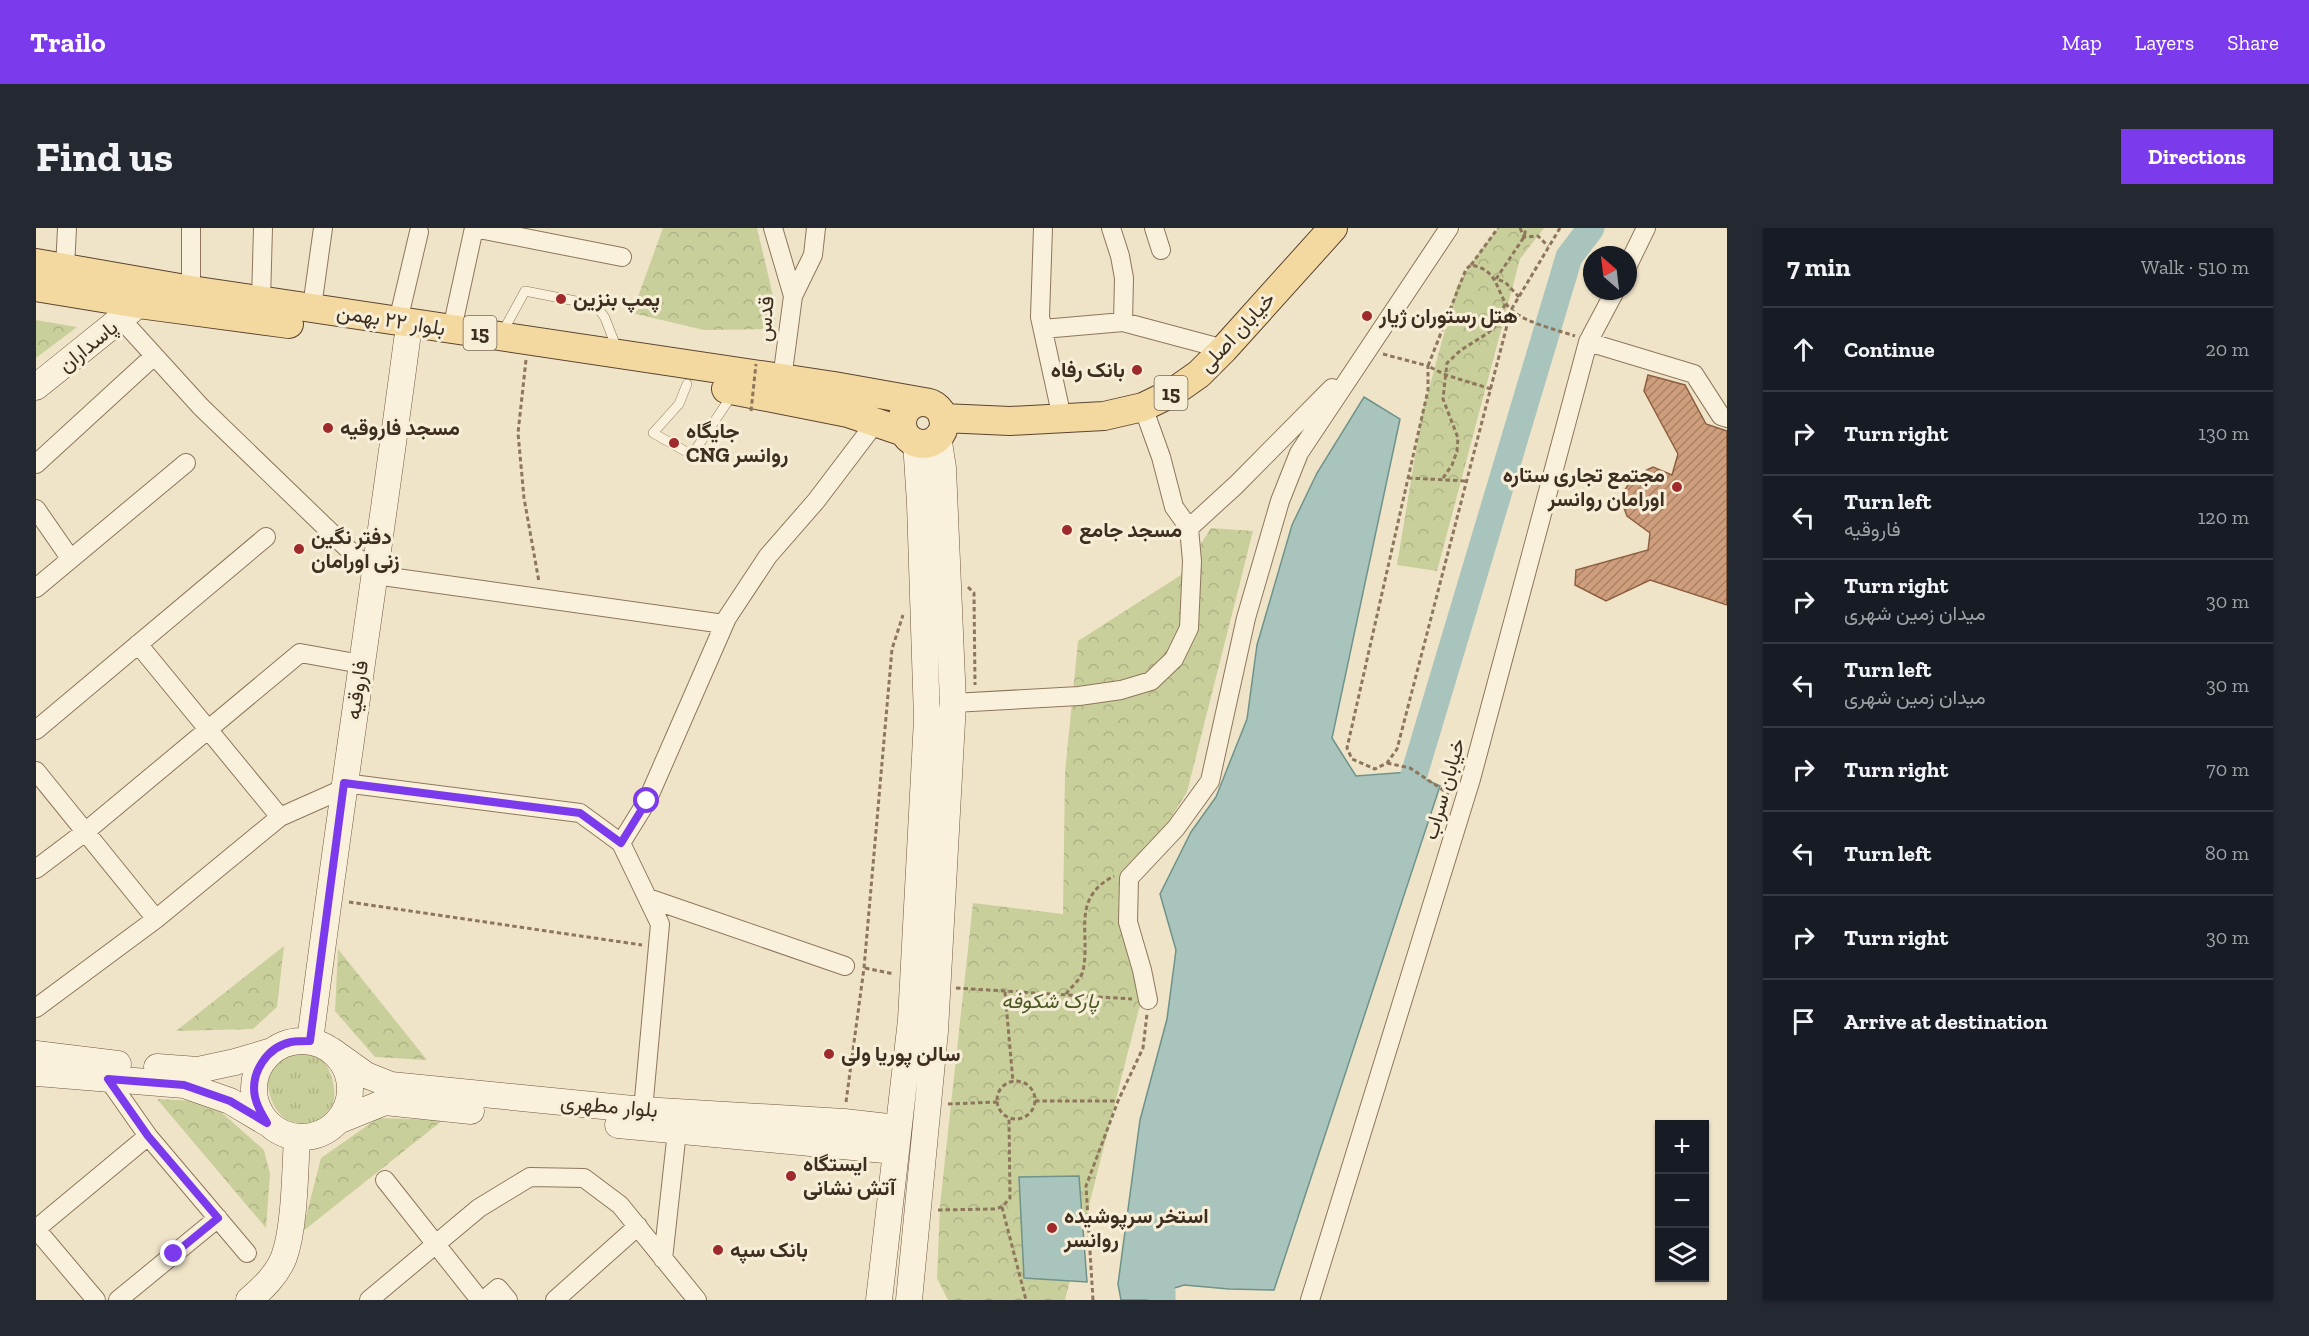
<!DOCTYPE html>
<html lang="en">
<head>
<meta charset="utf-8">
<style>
	body { margin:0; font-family:"Zilla Slab",Vazirmatn,serif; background:#242831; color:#f1f3f6 }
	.controls { position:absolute; right:18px; bottom:18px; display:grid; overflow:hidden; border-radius:0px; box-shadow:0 2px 4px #0004 }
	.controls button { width:54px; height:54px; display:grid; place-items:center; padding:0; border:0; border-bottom:2px solid #363941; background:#171b24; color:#f1f3f6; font:30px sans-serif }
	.compass { position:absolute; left:1547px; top:18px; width:54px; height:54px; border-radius:50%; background:#171b24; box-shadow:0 2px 4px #0004; rotate:332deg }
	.stop { position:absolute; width:18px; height:18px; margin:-14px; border:4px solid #7c3aed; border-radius:50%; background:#fff }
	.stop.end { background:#7c3aed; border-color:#fff; box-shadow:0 2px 6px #0008 }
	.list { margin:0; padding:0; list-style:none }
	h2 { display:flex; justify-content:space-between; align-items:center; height:78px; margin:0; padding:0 24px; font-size:26px }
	h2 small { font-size:20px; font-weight:400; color:#9ea1a6 }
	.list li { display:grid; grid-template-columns:39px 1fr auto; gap:18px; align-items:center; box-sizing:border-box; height:84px; padding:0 24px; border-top:2px solid #363941 }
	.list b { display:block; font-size:22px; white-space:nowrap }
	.list p { margin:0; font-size:20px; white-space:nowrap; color:#9ea1a6 }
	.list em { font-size:20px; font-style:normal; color:#9ea1a6 }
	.icon { flex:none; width:33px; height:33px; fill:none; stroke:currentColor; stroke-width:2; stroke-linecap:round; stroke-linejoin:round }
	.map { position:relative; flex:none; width:1691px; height:1072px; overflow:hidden; border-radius:0px }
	header { display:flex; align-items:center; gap:36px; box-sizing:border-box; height:84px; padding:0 30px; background:#7c3aed; color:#fff }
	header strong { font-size:28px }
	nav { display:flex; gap:33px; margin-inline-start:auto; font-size:21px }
	.intro { display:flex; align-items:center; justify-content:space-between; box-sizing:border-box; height:144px; padding:0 36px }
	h1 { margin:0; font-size:42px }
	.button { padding:15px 27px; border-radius:0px; background:#7c3aed; color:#fff; font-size:21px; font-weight:700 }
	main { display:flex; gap:36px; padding:0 36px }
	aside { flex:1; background:#171b24; border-radius:0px; box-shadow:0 2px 4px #0004 }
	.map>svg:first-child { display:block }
</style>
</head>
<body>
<header>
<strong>Trailo</strong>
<nav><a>Map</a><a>Layers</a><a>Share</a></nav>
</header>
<div class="intro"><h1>Find us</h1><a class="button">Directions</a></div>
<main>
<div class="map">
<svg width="1691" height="1072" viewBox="0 0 1691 1072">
	<defs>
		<pattern id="grass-tufts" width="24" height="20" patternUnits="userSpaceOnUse" patternTransform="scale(1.5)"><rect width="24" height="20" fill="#c9cf9b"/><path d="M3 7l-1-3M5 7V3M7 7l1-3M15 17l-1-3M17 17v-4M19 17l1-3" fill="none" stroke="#aeb285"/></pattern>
		<pattern id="forest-crowns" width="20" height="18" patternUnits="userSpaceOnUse" patternTransform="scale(1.5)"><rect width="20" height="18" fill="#c9cf9b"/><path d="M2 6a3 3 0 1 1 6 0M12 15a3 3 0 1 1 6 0" fill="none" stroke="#aeb285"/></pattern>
		<pattern id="building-hatch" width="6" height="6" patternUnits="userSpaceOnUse" patternTransform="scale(1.5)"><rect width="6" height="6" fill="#cf9f7d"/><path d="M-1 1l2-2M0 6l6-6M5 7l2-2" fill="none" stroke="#a98266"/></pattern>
	</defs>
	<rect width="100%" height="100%" fill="#f0e4c8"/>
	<!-- grass -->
	<path fill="url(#grass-tufts)" d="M 266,825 C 270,826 277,825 281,827 C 293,833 302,862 297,875 C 293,884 285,890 278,896 C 271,895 259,896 253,893 C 235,883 230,860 232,841 L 251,826 Z"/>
	<!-- forest -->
	<path fill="url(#forest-crowns)" d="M 627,0 L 721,0 L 739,76 L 739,101 L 668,102 L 596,85 Z
		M 1462,0 L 1508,0 L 1484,31 L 1401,343 L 1361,337 L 1386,186 L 1421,58 L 1441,27 Z
		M 0,92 L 41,99 L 0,130 Z
		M 1175,300 L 1217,303 L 1151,564 L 1082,675 L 1109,757 L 1029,1072 L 912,1072 L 901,1050 L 904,977 L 937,675 L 1027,686 L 1029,545 L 1042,413 L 1145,347 Z
		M 248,718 L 241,779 L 217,801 L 140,803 Z
		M 302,721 L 391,832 L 339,829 L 299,783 Z
		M 121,871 L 160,873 L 185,884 L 228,922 L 234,946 L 230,1000 Z
		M 342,890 L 407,892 L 266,1004 L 285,930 Z"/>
	<!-- water -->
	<path fill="#a9c4bc" stroke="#6f938a" stroke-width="1.5" d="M 1328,169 L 1364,191 L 1296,510 L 1320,548 L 1373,544 L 1404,558 L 1238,1062 L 1193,1061 L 1148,1057 L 1126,1064 L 1121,1072 L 1085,1072 L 1082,1056 L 1104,892 L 1131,791 L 1140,722 L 1124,666 L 1155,604 L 1180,569 L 1211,491 L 1221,417 L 1256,297 L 1281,245 Z
		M 1043,948 L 1051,1054 L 988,1050 L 983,949 Z"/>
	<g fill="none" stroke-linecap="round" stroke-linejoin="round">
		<!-- river -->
		<path stroke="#a9c4bc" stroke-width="27" d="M 1355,573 L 1374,560 L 1533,29 L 1555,0
			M 1115,1028 L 1126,1064 L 1126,1072"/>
	</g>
	<!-- building -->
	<path fill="url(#building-hatch)" stroke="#8d5f41" stroke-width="1.5" d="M 1612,147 L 1649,157 L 1670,196 L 1691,203 L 1691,377 L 1614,352 L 1570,373 L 1539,357 L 1540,342 L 1612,322 L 1614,305 L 1591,288 L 1584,269 L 1598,248 L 1617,239 L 1636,247 L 1642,226 L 1608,163 Z"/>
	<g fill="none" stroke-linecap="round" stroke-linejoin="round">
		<!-- lane casing -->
		<g stroke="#8d765c" stroke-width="10">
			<path id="lane" d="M 466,105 L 489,63 L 560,77 L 569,90 L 581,121
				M 651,156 L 643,176 L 617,205 L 656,227 L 696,167"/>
		</g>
		<!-- street casing -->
		<g stroke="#8d765c" stroke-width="20">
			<path id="street" d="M 155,0 L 155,62
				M 438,0 L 586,29
				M 737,0 L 757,68 L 746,151
				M 1007,0 L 1004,89 L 1026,190
				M 1075,0 L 1084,28 L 1088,50 L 1087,94
				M 1118,0 L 1125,22
				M 1592,37 L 1610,0
				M 29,40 L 31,0
				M 757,68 L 777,27 L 780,0
				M 225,72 L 227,0
				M 276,79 L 287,0
				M 85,91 L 165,179 L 339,347 L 688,396
				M 362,93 L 383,4
				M 416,101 L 438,0
				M 1007,101 L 1087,94 L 1188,121
				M 1552,114 L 1658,146 L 1685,188 L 1691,190
				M 1107,179 L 1125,229 L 1138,279 L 1153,300
				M 0,236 L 118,128
				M 0,281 L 34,330
				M 0,360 L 150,235
				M 102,416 L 244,589
				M 917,475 L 1043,468 L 1085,462 L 1115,453 L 1138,431 L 1153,400 L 1156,333 L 1153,300 L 1200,257 L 1296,160
				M 0,502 L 230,309
				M 0,543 L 120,691
				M 308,555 L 544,585 L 585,615
				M 0,641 L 49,604 L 264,425 L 325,436
				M 612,670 L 809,738
				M 1112,772 L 1106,742 L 1092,694 L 1093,650 L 1140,600 L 1174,553 L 1210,390 L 1244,273 L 1263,225 L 1413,0
				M 0,780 L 120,691 L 244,589 L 307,561
				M 72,851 L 112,908 L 211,1025
				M 607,882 L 624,696 L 585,615 L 611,573 L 691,390 L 732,328 L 780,273 L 840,194
				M 349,952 L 444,1072
				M 0,1001 L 112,908
				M 0,1001 L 60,1072
				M 627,1031 L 641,903
				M 82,1072 L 182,990
				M 333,1072 L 443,980 L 494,949 L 548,950 L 584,977 L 661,1072
				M 448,1072 L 462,1060 L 472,1072
				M 519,1072 L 602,998
				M 1274,1072 L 1435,551 L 1552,114 L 1579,63"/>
		</g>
		<!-- secondary casing -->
		<g stroke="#6f573f" stroke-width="27">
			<path id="secondary" d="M 0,159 L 103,76
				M 274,813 C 304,579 340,346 371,112
				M218 861a48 48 0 1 1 96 0a48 48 0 1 1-96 0Z
				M 295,822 L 330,847 L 355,857 L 607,882 L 808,894 L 861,900
				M 0,826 L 82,836
				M 121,839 L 162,842 L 199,834 L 236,823
				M 0,845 L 148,857 L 194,873 L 231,895
				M 302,893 L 349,874 L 435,883
				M 582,897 L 859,923
				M 213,1072 C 227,1060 241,1047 248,1029 C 259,999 259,942 261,909
				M 843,1072 L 875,792 L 891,491 L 884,275 L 880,214
				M 873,1072 L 899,803 L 917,475 L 907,240 L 902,208"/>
		</g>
		<!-- primary casing -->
		<g stroke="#5b4430" stroke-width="30">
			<path id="primary" d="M 0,35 L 155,62 L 798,158 L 888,174
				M 0,59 L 103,76 L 253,96
				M 690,161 L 812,185 L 868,204
				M866 195a21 21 0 1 1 42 0a21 21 0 1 1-42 0Z
				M 907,190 L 974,193 L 1068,188 L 1107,179 L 1136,165 L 1163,146 L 1188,121 L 1297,0"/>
		</g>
		<!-- path -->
		<path stroke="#8d765c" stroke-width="3" stroke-dasharray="4.5 3" stroke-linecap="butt" d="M 1484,0 L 1488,9 L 1502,8 L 1512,18
			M 1435,37 L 1462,0
			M 1483,69 L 1469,54 L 1460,51 L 1488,9 L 1490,0
			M 1347,126 L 1392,138 L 1392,162 L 1311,520 L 1316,531 L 1339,541 L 1351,535 L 1361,521 L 1475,82 L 1524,0
			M 490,132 L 482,205 L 488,270 L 503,354
			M 1455,161 L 1410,147 L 1392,138 L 1430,41 L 1435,37 C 1467,43 1458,69 1478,84 C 1492,95 1521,102 1539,108
			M 1372,250 L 1431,253
			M 1407,250 L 1416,237 L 1421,223 L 1422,210 L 1407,171 L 1411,135 L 1425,122 L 1452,105 L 1460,97 L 1470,74
			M 932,359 L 938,365 L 939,457
			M 1351,535 L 1374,540 L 1413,566
			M 313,674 L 606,717
			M 829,740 L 858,746
			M 920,760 L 1096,771
			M 969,764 L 977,854
			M 1030,766 C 1035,759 1045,751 1047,743 C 1055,705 1034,671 1078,648
			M961 872a19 19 0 1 1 38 0a19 19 0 1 1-38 0Z
			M 999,873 L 1081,873
			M 810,874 L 828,740 L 856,421 L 867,387
			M 912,876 L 961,874
			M 966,979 L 990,1072
			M 902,982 L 958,981 L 966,979 L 974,970 L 973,890
			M 1057,1072 L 1050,958 L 1082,873 L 1107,820 L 1111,786"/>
		<!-- lane -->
		<use href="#lane" stroke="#faf1dc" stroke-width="9"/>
		<!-- street -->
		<use href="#street" stroke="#faf1dc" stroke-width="18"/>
		<!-- secondary -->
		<use href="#secondary" stroke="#faf1dc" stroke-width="26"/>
		<!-- primary -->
		<use href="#primary" stroke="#f3d9a0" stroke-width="28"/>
		<!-- path-bridge -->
		<path stroke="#8d765c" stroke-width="3" stroke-dasharray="4.5 3" stroke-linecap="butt" d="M 715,183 L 720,136"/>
	</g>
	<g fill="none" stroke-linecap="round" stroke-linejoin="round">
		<!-- route -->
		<path stroke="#7c3aed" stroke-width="8" d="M 138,1026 L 182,990 L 112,908 L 72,851 L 148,857 L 194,873 L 231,895 C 226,886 221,879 219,869 C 214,845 231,819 255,814 C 261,813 268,813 274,813 L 308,555 L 544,585 L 585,615 L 611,573"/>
	</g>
	<!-- markers -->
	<g fill="#9e2a2b" stroke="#f7eed8" stroke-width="2">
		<circle cx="525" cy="71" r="6"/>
		<circle cx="1331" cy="88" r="6"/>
		<circle cx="1101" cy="142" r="6"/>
		<circle cx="292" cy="200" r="6"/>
		<circle cx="638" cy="215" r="6"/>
		<circle cx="1641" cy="259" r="6"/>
		<circle cx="1031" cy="302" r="6"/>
		<circle cx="263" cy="321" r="6"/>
		<circle cx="793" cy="826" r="6"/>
		<circle cx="755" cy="948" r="6"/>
		<circle cx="1016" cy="1000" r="6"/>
		<circle cx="682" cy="1022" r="6"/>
	</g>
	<g text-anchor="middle" stroke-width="6" stroke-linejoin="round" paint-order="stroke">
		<!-- shield labels -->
		<g fill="#f7eed8" stroke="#756857" stroke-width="1.5">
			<rect x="427.5" y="88" width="33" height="34" rx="4.5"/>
			<rect x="1118.5" y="148" width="33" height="34" rx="4.5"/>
		</g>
		<g font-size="20" font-weight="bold" fill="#3d2e20">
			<text x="444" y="112">15</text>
			<text x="1135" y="172">15</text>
		</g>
		<!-- poi labels -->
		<g font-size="21" font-weight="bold" fill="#3d2e20" stroke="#f7eed8" text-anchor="start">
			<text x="537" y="78">پمپ بنزین</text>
			<text x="1343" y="95">هتل رستوران ژیار</text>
			<text x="1089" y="149" text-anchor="end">بانک رفاه</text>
			<text x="304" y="207">مسجد فاروقیه</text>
			<text x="650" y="210">جایگاه<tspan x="650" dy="24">CNG روانسر</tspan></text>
			<text x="1629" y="254" text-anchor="end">مجتمع تجاری ستاره<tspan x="1629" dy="24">اورامان روانسر</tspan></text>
			<text x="1043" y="309">مسجد جامع</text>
			<text x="275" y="316">دفتر نگین<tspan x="275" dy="24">زنی اورامان</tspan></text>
			<text x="805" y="833">سالن پوریا ولی</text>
			<text x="767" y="943">ایستگاه<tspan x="767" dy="24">آتش نشانی</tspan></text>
			<text x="1028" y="995">استخر سرپوشیده<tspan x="1028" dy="24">روانسر</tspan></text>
			<text x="694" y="1029">بانک سپه</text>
		</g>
		<!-- street labels -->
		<g font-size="21" fill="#3d2e20" stroke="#f7eed8">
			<text transform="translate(729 91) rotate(-86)" y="7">قدس</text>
			<text transform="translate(355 92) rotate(9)" y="7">بلوار ۲۲ بهمن</text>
			<text transform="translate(1201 104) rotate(-47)" y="7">خیابان اصلی</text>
			<text transform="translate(52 118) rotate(-39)" y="7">پاسداران</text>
			<text transform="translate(321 462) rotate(-82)" y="7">فاروقیه</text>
			<text transform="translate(1408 561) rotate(-74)" y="7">خیابان سراب</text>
			<text transform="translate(573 878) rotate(5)" y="7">بلوار مطهری</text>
		</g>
		<!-- park labels -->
		<g font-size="21" font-style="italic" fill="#4d5a26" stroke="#f7eed8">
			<text x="1014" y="780">پارک شکوفه</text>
		</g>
	</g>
</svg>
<div class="controls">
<button>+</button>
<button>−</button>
<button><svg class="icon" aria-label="layers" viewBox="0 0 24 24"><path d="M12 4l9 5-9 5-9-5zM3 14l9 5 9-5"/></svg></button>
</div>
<svg class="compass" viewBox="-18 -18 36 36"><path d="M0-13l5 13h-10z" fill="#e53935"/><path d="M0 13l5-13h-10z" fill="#9ea1a6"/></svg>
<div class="stop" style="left:611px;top:573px"></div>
<div class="stop end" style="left:138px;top:1026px"></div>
</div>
<aside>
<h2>7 min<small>Walk · 510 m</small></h2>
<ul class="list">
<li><svg class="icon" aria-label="ahead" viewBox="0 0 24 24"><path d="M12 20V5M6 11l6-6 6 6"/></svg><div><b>Continue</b></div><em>20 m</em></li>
<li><svg class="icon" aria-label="right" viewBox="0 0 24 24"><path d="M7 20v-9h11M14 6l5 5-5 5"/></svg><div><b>Turn right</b></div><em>130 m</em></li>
<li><svg class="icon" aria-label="left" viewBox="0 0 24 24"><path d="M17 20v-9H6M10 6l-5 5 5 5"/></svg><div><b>Turn left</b><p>فاروقیه</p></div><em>120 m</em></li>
<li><svg class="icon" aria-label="right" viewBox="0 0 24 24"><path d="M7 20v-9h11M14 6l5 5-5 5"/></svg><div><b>Turn right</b><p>میدان زمین شهری</p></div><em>30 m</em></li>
<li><svg class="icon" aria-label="left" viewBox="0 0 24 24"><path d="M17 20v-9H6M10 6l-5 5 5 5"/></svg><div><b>Turn left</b><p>میدان زمین شهری</p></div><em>30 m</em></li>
<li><svg class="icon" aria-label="right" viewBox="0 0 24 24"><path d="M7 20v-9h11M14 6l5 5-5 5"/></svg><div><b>Turn right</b></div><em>70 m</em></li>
<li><svg class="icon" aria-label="left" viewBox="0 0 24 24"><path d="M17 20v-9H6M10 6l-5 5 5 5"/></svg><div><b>Turn left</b></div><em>80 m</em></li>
<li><svg class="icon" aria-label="right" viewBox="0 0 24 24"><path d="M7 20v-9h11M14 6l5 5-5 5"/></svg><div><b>Turn right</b></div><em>30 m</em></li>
<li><svg class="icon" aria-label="arrive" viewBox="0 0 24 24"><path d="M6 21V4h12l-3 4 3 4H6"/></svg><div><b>Arrive at destination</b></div></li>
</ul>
</aside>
</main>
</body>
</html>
